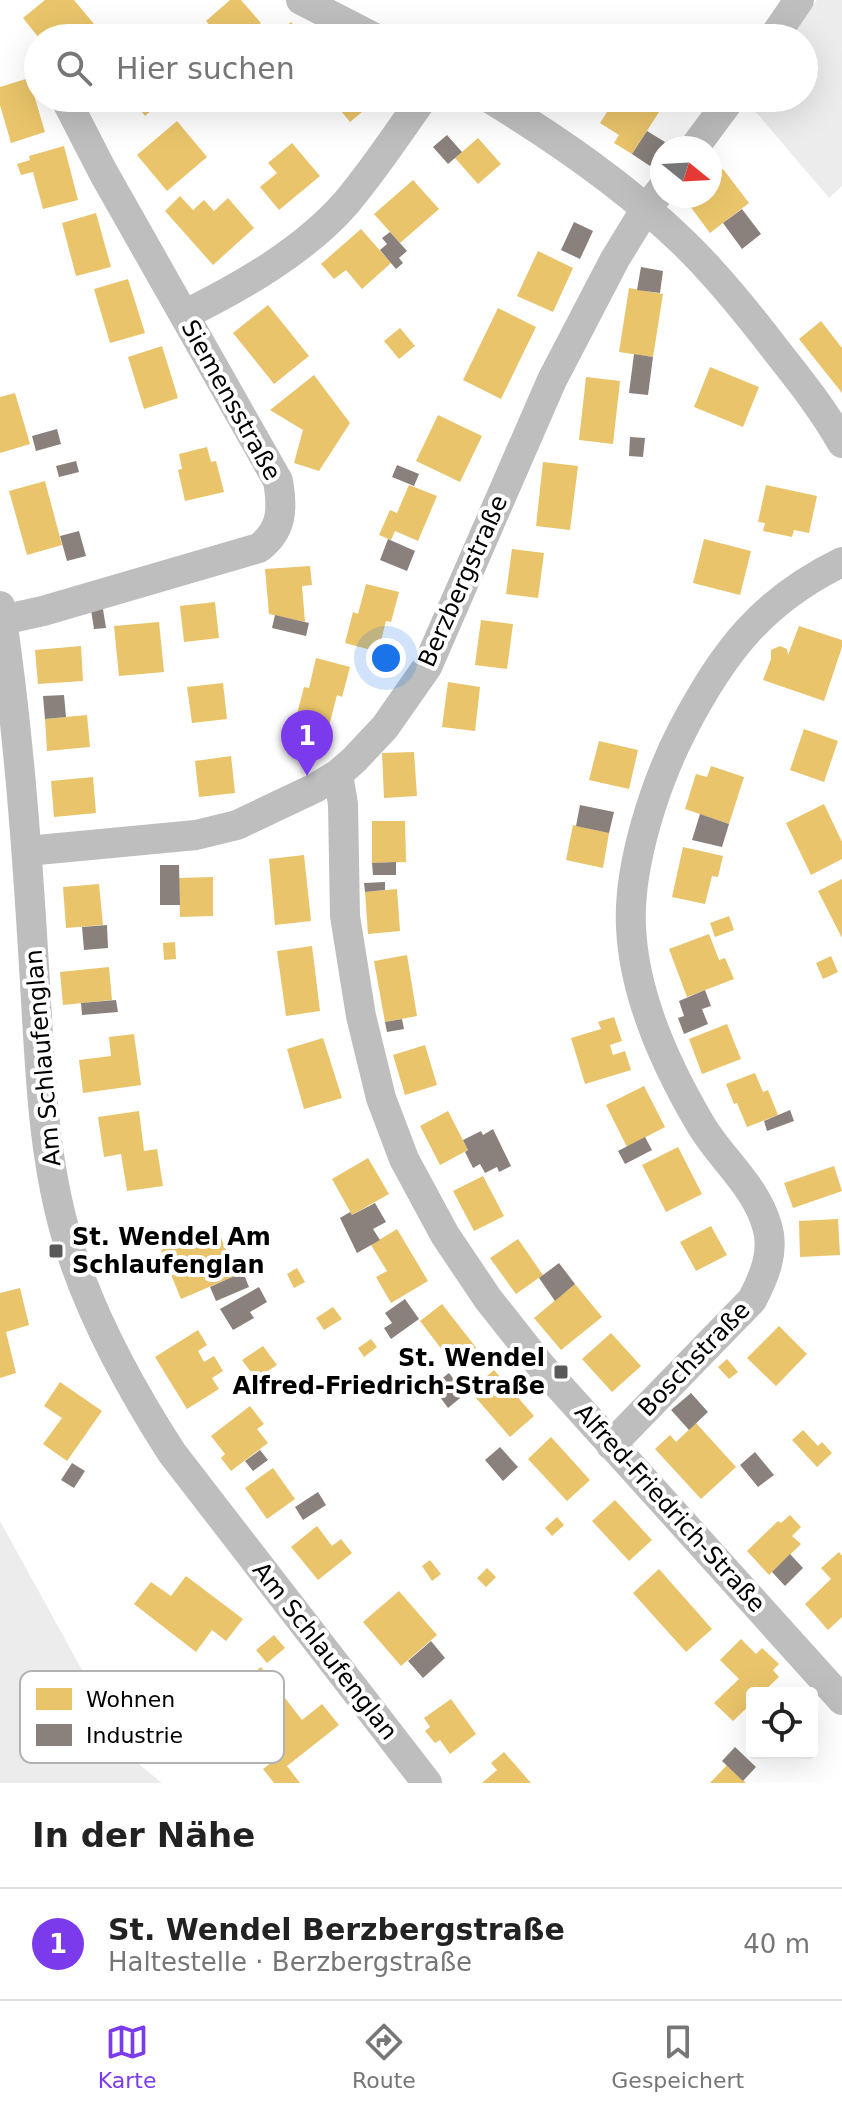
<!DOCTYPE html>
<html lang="de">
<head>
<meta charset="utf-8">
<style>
	body { margin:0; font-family:"DejaVu Sans",sans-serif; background:#f2f2f2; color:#222 }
	.controls { position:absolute; right:24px; bottom:24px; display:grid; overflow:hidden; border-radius:8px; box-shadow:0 8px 32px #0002 }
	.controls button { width:72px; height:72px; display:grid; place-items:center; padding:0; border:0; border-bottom:2px solid #e0e0e0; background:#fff; color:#222; font:40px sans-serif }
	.compass { position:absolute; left:650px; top:136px; width:72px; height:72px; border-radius:50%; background:#fff; box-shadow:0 8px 32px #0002; rotate:108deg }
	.you { position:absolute; left:386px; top:658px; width:28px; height:28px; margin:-20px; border:6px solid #fff; border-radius:50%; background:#1a73e8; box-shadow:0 0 0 12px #1a73e833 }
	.badge { display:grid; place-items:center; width:52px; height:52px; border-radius:50%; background:#7c3aed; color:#fff; font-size:26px; font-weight:700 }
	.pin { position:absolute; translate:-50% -66px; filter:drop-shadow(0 2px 4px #0008) }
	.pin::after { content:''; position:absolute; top:42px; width:28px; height:24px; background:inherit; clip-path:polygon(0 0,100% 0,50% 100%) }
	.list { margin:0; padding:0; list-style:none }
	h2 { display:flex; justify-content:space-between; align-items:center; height:104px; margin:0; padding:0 32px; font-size:34px }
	h2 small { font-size:26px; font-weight:400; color:#767676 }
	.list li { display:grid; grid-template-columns:52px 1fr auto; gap:24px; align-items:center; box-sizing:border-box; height:112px; padding:0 32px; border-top:2px solid #e0e0e0 }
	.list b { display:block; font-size:30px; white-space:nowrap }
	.list p { margin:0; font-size:26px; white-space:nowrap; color:#767676 }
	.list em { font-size:26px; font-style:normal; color:#767676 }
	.icon { flex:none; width:44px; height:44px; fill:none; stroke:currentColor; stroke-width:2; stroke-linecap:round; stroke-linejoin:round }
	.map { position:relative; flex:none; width:842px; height:1783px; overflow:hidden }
	.search { position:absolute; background:#fff; box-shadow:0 8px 32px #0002; left:24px; right:24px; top:24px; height:88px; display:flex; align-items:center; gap:20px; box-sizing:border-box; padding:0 28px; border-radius:44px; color:#767676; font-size:30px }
	.sheet { height:216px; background:#fff }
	nav { display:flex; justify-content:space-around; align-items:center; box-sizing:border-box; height:112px; border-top:2px solid #e0e0e0; background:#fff; font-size:22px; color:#767676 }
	nav a { display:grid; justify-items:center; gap:4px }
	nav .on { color:#7c3aed }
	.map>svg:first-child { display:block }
</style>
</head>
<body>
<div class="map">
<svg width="842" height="1783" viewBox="0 0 842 1783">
	<rect width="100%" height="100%" fill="#fff"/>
	<!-- green -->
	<path fill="#ececec" d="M 817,0 L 842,0 L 842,186 L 829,198 L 744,98 L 804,98 L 804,38 L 787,38 Z
		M 0,1521 L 130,1757 L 162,1783 L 0,1783 Z"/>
	<!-- homes -->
	<path fill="#e9c46a" d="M 45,0 L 74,0 L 99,30 L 89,38 L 39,38 L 23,18 Z
		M 230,0 L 241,0 L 261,23 L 243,38 L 221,38 L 206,21 Z
		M 291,22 L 306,38 L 273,38 Z
		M 29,78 L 45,132 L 11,143 L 0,105 L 0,87 Z
		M 131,98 L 166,98 L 145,116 Z
		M 339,98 L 379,98 L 350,122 L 336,105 L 341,101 Z
		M 616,98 L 644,98 L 661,109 L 632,154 L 614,143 L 619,135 L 600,123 Z
		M 177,121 L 207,157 L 167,191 L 137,155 Z
		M 478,138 L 501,164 L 478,184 L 455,158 Z
		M 292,143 L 320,176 L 279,210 L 260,187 L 277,173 L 268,163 Z
		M 64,146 L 78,200 L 43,209 L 33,172 L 21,175 L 17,164 L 30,160 L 29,156 Z
		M 723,169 L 749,203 L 710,233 L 684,198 L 710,196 L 710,179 Z
		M 413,180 L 439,209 L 400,243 L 374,214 Z
		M 180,196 L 193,210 L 204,200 L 214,211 L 228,198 L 254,228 L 213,265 L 165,211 Z
		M 96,213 L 111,267 L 76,276 L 62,223 Z
		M 361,229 L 391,263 L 362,289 L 346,270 L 334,279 L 321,264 Z
		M 538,251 L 573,268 L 553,312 L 517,296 Z
		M 128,279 L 145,333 L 110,343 L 94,289 Z
		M 629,288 L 663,294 L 653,357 L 619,352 Z
		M 268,305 L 309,356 L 274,384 L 233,333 Z
		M 498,308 L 536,327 L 501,399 L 463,380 Z
		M 821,321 L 842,348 L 842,393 L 799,339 Z
		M 400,328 L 415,346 L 399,359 L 384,341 Z
		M 162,346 L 178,398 L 144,409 L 128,357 Z
		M 710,367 L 759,387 L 743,427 L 694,407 Z
		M 314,375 L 350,423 L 319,471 L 294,463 L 303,430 L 270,410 Z
		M 586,377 L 620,381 L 613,444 L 579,440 Z
		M 15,393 L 30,444 L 0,453 L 0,397 Z
		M 438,415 L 482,436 L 460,482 L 416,461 Z
		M 207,447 L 211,462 L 216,461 L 224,492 L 185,501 L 178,470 L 182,469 L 179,454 Z
		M 543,462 L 578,466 L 570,530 L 536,526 Z
		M 45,481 L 62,545 L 27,555 L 9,491 Z
		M 409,485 L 437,496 L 418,541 L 395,531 L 391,540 L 379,535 L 390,510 L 397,513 Z
		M 766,485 L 817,496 L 809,533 L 794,530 L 792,537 L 763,531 L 765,523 L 758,522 Z
		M 704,539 L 751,551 L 740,595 L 693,583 Z
		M 512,549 L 544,553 L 538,598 L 506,594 Z
		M 310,566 L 312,585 L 302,586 L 305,622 L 269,614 L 265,569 Z
		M 366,584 L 399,592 L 391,622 L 386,621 L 378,652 L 345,643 L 353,612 L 358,614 Z
		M 215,602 L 219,638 L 184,642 L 180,606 Z
		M 481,620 L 513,624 L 507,669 L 475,665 Z
		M 159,622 L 164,672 L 119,676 L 114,626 Z
		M 799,626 L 842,640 L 842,647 L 824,701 L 763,680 L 771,659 L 771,650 L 780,646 L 787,649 L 788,655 Z
		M 81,646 L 83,681 L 38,684 L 35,650 Z
		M 316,658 L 350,667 L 342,697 L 337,695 L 329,726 L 296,718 L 304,687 L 309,688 Z
		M 448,682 L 480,687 L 475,731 L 442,727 Z
		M 223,683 L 227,719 L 192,723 L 187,687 Z
		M 87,715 L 90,747 L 47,751 L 45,719 Z
		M 804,729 L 838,741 L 824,782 L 790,770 Z
		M 599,741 L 638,750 L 629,789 L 589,780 Z
		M 414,752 L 417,796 L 384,798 L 382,753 Z
		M 231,756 L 235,793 L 199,797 L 195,761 Z
		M 711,766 L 744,777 L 729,824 L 685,809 L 696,774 L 707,777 Z
		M 93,777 L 96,813 L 54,817 L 51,781 Z
		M 824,804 L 842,842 L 842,859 L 811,875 L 786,823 Z
		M 372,821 L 405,821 L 406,862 L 372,863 Z
		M 573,825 L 609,833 L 603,868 L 566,860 Z
		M 683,847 L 723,856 L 718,877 L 712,876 L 705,904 L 672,897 Z
		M 304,855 L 311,921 L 275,925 L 269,859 Z
		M 213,877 L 213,916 L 180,917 L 179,878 Z
		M 842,879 L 842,938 L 818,891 Z
		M 99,884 L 103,925 L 66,928 L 63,887 Z
		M 397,889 L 400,931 L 368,934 L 365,892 Z
		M 729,916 L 734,930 L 715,937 L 710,923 Z
		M 709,934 L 719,960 L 725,958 L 734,979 L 687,997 L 669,949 Z
		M 175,942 L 176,959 L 164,960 L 163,943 Z
		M 312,946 L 320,1011 L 286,1016 L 277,951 Z
		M 407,955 L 417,1016 L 385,1022 L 374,961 Z
		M 831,956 L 838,972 L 823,979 L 816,963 Z
		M 109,967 L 112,1000 L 63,1005 L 60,972 Z
		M 614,1017 L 622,1041 L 610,1045 L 613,1055 L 625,1051 L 631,1070 L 585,1084 L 571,1038 L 601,1029 L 598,1022 Z
		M 727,1024 L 741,1059 L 702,1074 L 689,1039 Z
		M 134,1034 L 141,1085 L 83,1093 L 79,1060 L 111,1056 L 109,1037 Z
		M 323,1038 L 342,1098 L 304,1109 L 287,1049 Z
		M 425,1045 L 437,1085 L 405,1095 L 393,1055 Z
		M 755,1073 L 763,1092 L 768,1090 L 778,1115 L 747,1127 L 737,1103 L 734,1104 L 726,1084 Z
		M 644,1086 L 665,1127 L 627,1147 L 606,1105 Z
		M 139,1111 L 144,1151 L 157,1149 L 163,1186 L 127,1191 L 121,1154 L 104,1157 L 98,1117 Z
		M 448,1111 L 468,1150 L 440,1165 L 420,1126 Z
		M 678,1147 L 702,1194 L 666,1212 L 642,1165 Z
		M 368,1158 L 389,1194 L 352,1215 L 332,1179 Z
		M 834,1166 L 842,1191 L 793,1208 L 784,1183 Z
		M 483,1176 L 504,1216 L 474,1231 L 453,1191 Z
		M 838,1219 L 840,1255 L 800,1257 L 799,1221 Z
		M 216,1226 L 237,1275 L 181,1299 L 161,1250 Z
		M 711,1226 L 727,1255 L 696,1271 L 680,1242 Z
		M 397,1229 L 428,1281 L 391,1303 L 376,1277 L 387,1271 L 371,1245 Z
		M 518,1239 L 543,1275 L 516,1294 L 490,1258 Z
		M 297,1268 L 305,1282 L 294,1288 L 287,1274 Z
		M 575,1284 L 602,1317 L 561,1350 L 534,1318 Z
		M 20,1288 L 29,1325 L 6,1332 L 16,1373 L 0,1378 L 0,1293 Z
		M 442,1304 L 478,1350 L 456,1368 L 420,1321 Z
		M 333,1307 L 342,1319 L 324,1330 L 316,1318 Z
		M 779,1326 L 807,1354 L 776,1386 L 747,1358 Z
		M 198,1330 L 207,1345 L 198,1351 L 204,1362 L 214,1356 L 223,1371 L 212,1378 L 219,1389 L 187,1409 L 155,1357 Z
		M 611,1333 L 641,1366 L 612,1392 L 582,1359 Z
		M 371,1339 L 377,1347 L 364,1357 L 358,1348 Z
		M 263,1346 L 277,1365 L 256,1379 L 242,1360 Z
		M 727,1359 L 738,1372 L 729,1379 L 718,1367 Z
		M 494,1370 L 534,1416 L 510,1437 L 470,1391 Z
		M 367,1377 L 374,1386 L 361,1395 L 355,1387 Z
		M 60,1382 L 102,1411 L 67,1461 L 43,1444 L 62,1418 L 44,1406 Z
		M 250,1406 L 264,1424 L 257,1429 L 268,1443 L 231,1471 L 221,1458 L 225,1454 L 211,1436 Z
		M 696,1423 L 736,1467 L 701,1499 L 655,1449 L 670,1435 L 676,1442 Z
		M 803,1430 L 818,1446 L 822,1442 L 832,1453 L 817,1467 L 792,1440 Z
		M 551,1437 L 590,1480 L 567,1501 L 528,1459 Z
		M 273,1468 L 295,1499 L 267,1519 L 245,1488 Z
		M 615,1500 L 652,1540 L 629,1561 L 592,1521 Z
		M 790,1515 L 801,1527 L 792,1536 L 801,1544 L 769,1575 L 747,1551 L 778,1521 L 781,1523 Z
		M 557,1517 L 564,1525 L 552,1536 L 545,1528 Z
		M 317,1526 L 332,1546 L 341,1539 L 352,1553 L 318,1580 L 291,1547 Z
		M 839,1552 L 842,1556 L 842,1617 L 828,1630 L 805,1604 L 831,1579 L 821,1568 Z
		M 430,1560 L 441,1574 L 432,1581 L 422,1566 Z
		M 487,1568 L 496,1577 L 486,1587 L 477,1578 Z
		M 659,1569 L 712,1629 L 686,1652 L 633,1593 Z
		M 186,1576 L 243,1619 L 226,1641 L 212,1630 L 196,1652 L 134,1604 L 151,1582 L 171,1596 Z
		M 399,1591 L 437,1635 L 401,1666 L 363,1622 Z
		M 274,1635 L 285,1648 L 267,1663 L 256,1650 Z
		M 741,1639 L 756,1654 L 762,1648 L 779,1664 L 773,1670 L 779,1677 L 762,1693 L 752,1693 L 752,1703 L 733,1721 L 714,1703 L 739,1679 L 720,1660 Z
		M 261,1667 L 302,1720 L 322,1704 L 339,1725 L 287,1766 L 300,1783 L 274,1783 L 263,1769 L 276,1759 L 272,1753 L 277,1748 L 232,1690 Z
		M 451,1699 L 476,1734 L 450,1754 L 440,1740 L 435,1743 L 425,1731 L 430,1727 L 424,1718 Z
		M 504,1752 L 531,1783 L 482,1783 L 497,1770 L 491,1763 Z
		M 727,1765 L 746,1783 L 710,1783 Z"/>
	<!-- industry -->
	<path fill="#8a817c" d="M 647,131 L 665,142 L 650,166 L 632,154 Z
		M 447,135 L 462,152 L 448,164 L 433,147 Z
		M 742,209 L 761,234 L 742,249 L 723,223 Z
		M 574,222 L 593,231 L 580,259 L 561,250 Z
		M 390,232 L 407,251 L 399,258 L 403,263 L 396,269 L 380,250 L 387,244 L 382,238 Z
		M 641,267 L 663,271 L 660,293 L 637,290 Z
		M 634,354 L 653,357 L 648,395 L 629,393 Z
		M 57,429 L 61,444 L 36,451 L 32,436 Z
		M 630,437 L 645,438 L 643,457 L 629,456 Z
		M 76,461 L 79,472 L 59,477 L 56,466 Z
		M 397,465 L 419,474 L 414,486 L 392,477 Z
		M 79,531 L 86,556 L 67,561 L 60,536 Z
		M 388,539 L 415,551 L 407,571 L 380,560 Z
		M 103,609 L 106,628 L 94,629 L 91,610 Z
		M 275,615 L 309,623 L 306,636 L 272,628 Z
		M 64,695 L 66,717 L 45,719 L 43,696 Z
		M 580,805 L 614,812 L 609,833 L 576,826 Z
		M 700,814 L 729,824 L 722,847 L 692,840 Z
		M 396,862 L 396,875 L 373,875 L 372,863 Z
		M 160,865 L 179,865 L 180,905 L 160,905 Z
		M 385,882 L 385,890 L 365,892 L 364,883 Z
		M 107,925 L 108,948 L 84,950 L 82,927 Z
		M 705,990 L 711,1006 L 702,1009 L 708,1024 L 684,1034 L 678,1018 L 684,1016 L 679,1001 Z
		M 116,1000 L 118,1012 L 82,1015 L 81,1003 Z
		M 402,1019 L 404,1029 L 387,1032 L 385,1022 Z
		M 790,1110 L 794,1121 L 767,1131 L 764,1121 Z
		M 493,1129 L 511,1166 L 499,1172 L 497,1167 L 485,1173 L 480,1164 L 473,1168 L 465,1152 L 468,1150 L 463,1140 L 481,1131 L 483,1135 Z
		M 645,1137 L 652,1150 L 625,1164 L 618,1151 Z
		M 375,1203 L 386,1222 L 373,1229 L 380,1240 L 357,1253 L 340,1218 L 350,1212 L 352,1215 Z
		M 559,1263 L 575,1284 L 555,1301 L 539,1278 Z
		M 243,1272 L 249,1287 L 216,1301 L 210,1287 Z
		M 259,1287 L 267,1302 L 250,1312 L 254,1318 L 233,1330 L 220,1309 Z
		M 405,1299 L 419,1319 L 391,1339 L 384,1328 L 392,1323 L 385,1313 Z
		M 449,1373 L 465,1394 L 448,1408 L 432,1386 Z
		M 691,1393 L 708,1412 L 689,1430 L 671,1410 Z
		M 500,1447 L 518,1467 L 503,1481 L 485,1460 Z
		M 260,1450 L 268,1460 L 253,1471 L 245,1461 Z
		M 755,1452 L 774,1475 L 758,1487 L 740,1465 Z
		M 72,1463 L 85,1471 L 74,1488 L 61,1480 Z
		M 318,1492 L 326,1505 L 303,1520 L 295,1507 Z
		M 790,1554 L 803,1568 L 785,1586 L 772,1572 Z
		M 431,1641 L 445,1658 L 423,1678 L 408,1661 Z
		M 735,1747 L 756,1767 L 743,1781 L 722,1761 Z"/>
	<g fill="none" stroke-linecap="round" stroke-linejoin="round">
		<!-- minor -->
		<path stroke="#bebebe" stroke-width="30" d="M 301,0 L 375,38
			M 773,38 L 799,0
			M 489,98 C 558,140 625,186 684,243 C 719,277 750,316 779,354 C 802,383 824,411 842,443
			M 694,148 L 731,98
			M 184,315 C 241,287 304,251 346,203 C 374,170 398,133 423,98
			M 0,606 C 18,725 27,847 34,967 C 40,1059 41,1153 68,1242 C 91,1317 130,1388 172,1453 L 427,1783
			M 2,620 L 43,611 L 259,548 C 282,530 283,510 278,481 L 103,172 L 67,102
			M 338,774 L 343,804 L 345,916 L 361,1016 L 381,1098 L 404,1159 L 445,1235 L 488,1299 L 541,1366 L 842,1700
			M 27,851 L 196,835 L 237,825 L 315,788 L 338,774 L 354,760 L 385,727 L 427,667 L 552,380 L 615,259 L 645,210 L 662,189
			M 611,1445 L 752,1300 C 764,1277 775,1252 767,1226 C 756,1186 721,1159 701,1125 C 666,1066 634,997 631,927 C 628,866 655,783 683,729 C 723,652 762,601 842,562"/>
	</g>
	<!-- markers -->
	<g fill="#595959" stroke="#fff" stroke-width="3">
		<rect x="48" y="1243" width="16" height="16" rx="4"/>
		<rect x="553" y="1364" width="16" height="16" rx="4"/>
	</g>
	<g text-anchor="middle" stroke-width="8" stroke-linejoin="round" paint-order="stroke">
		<!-- street labels -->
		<g font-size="24" fill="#000" stroke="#fff">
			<text transform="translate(231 400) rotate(61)" y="8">Siemensstraße</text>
			<text transform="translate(463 581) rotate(-66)" y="8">Berzbergstraße</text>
			<text transform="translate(43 1058) rotate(-95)" y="8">Am Schlaufenglan</text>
			<text transform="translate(694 1359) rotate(-46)" y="8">Boschstraße</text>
			<text transform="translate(670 1508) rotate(48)" y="8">Alfred-Friedrich-Straße</text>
			<text transform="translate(325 1651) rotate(52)" y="8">Am Schlaufenglan</text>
		</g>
		<!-- poi labels -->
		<g font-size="24" font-weight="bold" fill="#000" stroke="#fff" text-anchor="start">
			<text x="72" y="1245">St. Wendel Am<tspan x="72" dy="28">Schlaufenglan</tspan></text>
			<text x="545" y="1366" text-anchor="end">St. Wendel<tspan x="545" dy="28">Alfred-Friedrich-Straße</tspan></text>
		</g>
	</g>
	<!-- legend -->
	<rect x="20" y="1671" width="264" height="92" rx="12" fill="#fff" stroke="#b2b2b2" stroke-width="2"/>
	<rect x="36" y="1688" width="36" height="22" fill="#e9c46a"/>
	<rect x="36" y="1724" width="36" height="22" fill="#8a817c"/>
	<g font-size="22" fill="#000">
		<text x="86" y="1707">Wohnen</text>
		<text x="86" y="1743">Industrie</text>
	</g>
</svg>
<div class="controls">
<button><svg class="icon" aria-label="locate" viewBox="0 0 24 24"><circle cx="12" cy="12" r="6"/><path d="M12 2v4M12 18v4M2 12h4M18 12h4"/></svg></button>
</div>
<svg class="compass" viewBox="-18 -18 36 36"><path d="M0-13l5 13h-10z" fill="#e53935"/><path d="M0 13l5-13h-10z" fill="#767676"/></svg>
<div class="you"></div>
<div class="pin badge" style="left:307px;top:776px">1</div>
<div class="search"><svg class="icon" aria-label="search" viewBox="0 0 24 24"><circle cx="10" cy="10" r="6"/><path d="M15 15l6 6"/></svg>Hier suchen</div>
</div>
<section class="sheet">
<h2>In der Nähe<small></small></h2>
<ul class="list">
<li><span class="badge">1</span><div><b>St. Wendel Berzbergstraße</b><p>Haltestelle · Berzbergstraße</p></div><em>40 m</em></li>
</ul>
</section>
<nav>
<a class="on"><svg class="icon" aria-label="map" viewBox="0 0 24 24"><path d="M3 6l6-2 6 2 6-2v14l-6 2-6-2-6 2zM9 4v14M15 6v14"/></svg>Karte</a>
<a><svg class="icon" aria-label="directions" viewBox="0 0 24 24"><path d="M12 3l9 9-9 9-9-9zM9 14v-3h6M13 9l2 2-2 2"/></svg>Route</a>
<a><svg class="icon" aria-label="saved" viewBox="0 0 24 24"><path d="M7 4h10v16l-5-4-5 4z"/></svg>Gespeichert</a>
</nav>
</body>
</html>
